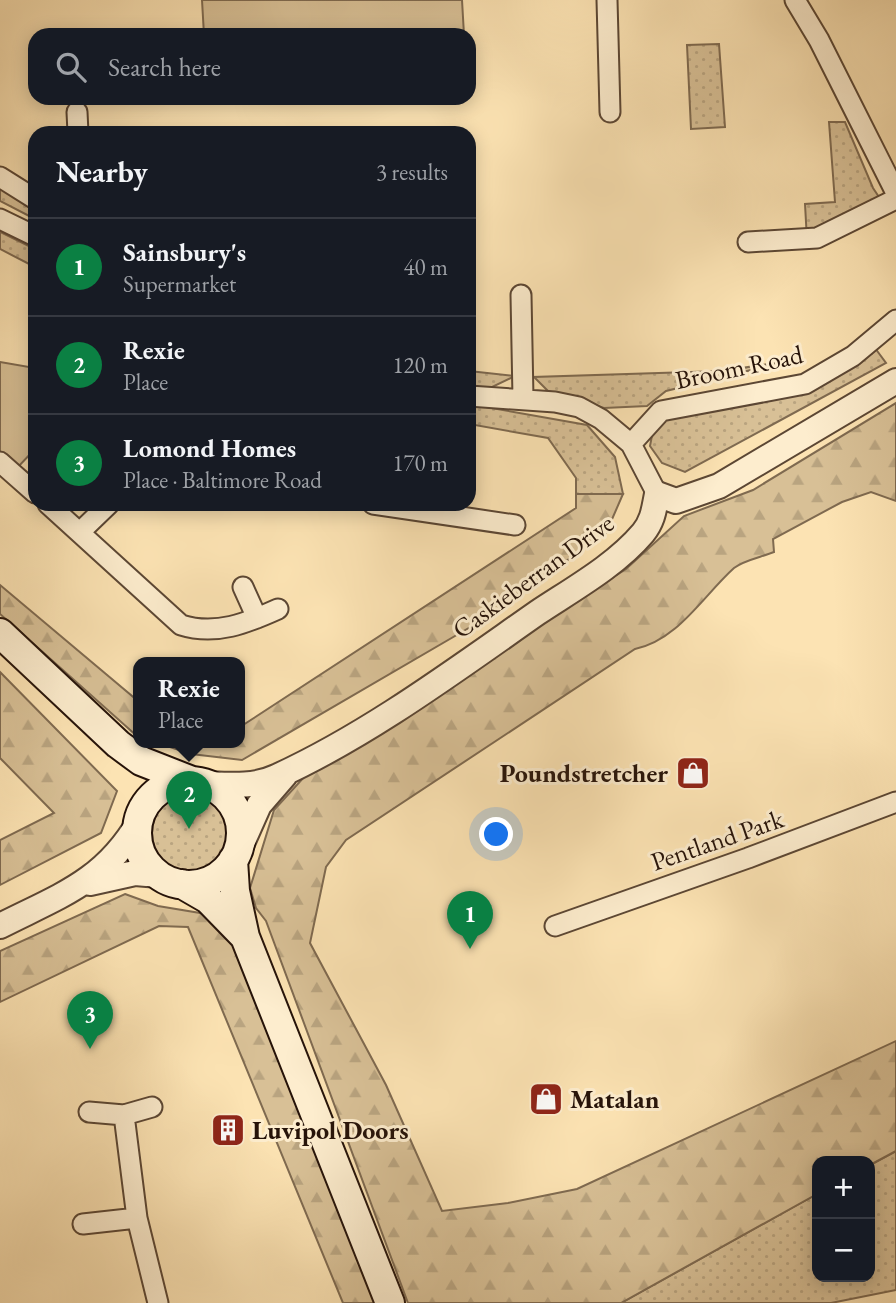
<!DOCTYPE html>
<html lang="en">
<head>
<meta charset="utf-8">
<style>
	body { margin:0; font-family:"EB Garamond",serif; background:#242831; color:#f1f3f6 }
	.controls { position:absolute; right:21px; bottom:21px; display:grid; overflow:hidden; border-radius:14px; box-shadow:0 4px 18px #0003 }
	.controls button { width:63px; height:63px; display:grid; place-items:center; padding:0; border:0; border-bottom:2px solid #363941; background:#171b24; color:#f1f3f6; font:35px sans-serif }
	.you { position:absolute; left:497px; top:835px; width:24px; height:24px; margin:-18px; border:5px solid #fff; border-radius:50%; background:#1a73e8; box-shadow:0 0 0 10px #1a73e833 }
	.badge { display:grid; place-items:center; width:46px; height:46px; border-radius:50%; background:#0b8043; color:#fff; font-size:23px; font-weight:700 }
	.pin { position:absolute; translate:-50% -58px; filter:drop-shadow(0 2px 4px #0008) }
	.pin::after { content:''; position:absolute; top:37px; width:24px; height:21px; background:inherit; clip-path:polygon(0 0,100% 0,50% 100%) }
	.popup { position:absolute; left:133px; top:657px; width:112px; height:91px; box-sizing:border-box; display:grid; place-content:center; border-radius:14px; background:#171b24; filter:drop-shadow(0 2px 5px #0005); font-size:23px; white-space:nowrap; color:#9ea1a6 }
	.popup b { font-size:26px; color:#f1f3f6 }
	.popup::after { content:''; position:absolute; left:50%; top:100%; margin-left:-14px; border:14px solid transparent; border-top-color:#171b24 }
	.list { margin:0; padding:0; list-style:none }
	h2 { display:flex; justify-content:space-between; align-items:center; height:91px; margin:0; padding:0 28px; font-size:30px }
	h2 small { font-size:23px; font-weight:400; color:#9ea1a6 }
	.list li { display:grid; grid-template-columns:46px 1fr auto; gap:21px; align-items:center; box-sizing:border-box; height:98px; padding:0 28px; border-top:2px solid #363941 }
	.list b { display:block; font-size:26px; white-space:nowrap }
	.list p { margin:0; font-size:23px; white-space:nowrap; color:#9ea1a6 }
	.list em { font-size:23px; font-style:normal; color:#9ea1a6 }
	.icon { flex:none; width:38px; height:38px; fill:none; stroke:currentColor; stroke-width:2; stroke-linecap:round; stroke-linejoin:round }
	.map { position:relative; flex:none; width:896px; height:1303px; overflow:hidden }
	.search { position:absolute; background:#171b24; box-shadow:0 4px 18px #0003; left:28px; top:28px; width:448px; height:77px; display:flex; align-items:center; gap:18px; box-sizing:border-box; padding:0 24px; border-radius:21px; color:#9ea1a6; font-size:26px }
	.panel { position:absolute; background:#171b24; box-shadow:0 4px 18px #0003; left:28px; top:126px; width:448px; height:385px; border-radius:21px }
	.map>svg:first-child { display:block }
</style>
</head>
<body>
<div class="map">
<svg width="896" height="1303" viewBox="0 0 896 1303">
	<defs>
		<pattern id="grass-dots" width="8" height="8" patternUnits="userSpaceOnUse" patternTransform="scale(1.75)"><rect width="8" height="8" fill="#d8c096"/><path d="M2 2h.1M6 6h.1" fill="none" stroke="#b9a480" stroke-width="1.8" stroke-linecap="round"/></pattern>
		<pattern id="forest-firs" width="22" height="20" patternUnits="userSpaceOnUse" patternTransform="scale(1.75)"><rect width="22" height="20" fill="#d8c096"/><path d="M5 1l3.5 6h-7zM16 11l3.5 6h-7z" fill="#b9a480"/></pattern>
	</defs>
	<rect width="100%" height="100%" fill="#fce3b3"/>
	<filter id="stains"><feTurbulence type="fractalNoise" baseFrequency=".00286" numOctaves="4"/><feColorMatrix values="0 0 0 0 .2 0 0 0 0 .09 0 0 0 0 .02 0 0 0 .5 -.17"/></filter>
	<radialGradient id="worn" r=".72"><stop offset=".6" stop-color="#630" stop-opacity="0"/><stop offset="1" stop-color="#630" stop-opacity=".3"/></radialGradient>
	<!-- grass -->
	<path fill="url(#grass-dots)" stroke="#7f6a50" stroke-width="2" d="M 719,44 L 725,127 L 691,129 L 687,45 Z
		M 829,122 L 845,122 L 873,188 L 885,206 L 807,240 L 805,204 L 835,202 Z
		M 0,177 L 35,199 L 35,219 L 0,201 Z
		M 0,232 L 35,249 L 35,267 L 0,249 Z
		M 875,348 L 886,363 L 685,472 L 662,463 L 650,446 L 654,425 L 697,406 L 774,397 Z
		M 788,361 L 666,391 L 647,406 L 604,408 L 548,391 L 534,377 L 722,371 Z
		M 469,371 L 515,376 L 488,389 L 469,385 Z
		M 469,404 L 587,425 L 615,457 L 623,494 L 576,494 L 576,478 L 548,438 L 469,424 Z
		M152 833a40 40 0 1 1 80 0a40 40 0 1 1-80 0Z
		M 896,1151 L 896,1290 L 831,1303 L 621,1303 L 817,1194 L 817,1277 L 870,1277 L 870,1165 Z"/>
	<!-- forest -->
	<path fill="url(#forest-firs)" stroke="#7f6a50" stroke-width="2" d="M 896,403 L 896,501 L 871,492 L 842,502 L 773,539 L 774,552 C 762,557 744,560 734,568 C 703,596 678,640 635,649 L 346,840 L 326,867 L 310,943 L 386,1085 L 442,1211 L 508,1203 L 577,1189 L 896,1041 L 896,1151 L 870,1165 L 870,1161 L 817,1161 L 817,1194 L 621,1303 L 408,1303 L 266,921 L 256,908 L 250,888 L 274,810 L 305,776 L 626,569 L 684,516 L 753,490 Z
		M 576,494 L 623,494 L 606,533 L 479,622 L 242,760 L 191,754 L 158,743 L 240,743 L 240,727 L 576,508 Z
		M 0,585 L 138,701 L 138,737 L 0,614 Z
		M 0,672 L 117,791 L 101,833 L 0,885 L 0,840 L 54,813 L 0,758 Z
		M 125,894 L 158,906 L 206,914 L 232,943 L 375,1303 L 343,1303 L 188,927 L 159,926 L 0,1002 L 0,951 Z"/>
	<!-- green -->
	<path fill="#d8c096" stroke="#7f6a50" stroke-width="2" d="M 202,0 L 462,0 L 464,35 L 204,35 Z
		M 0,362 L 35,368 L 35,449 L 18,467 L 0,453 Z"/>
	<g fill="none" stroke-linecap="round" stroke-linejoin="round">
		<!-- minor casing -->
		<g stroke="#5c4734" stroke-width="23">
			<path id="minor" d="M 607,0 L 610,112
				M 795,0 L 819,40 L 896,193
				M 77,112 L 78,133
				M 0,177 L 35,199
				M 0,219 L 35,236
				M 748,242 L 817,238 L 896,199
				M 521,295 L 523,398
				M 469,396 L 555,402 L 579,407 L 601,419 L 631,444 L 657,494
				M 631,444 L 661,411 L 805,384 L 853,356 L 896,320
				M 0,462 L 35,493
				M 48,504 L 181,625 C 216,636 247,623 278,609
				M 373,504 L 515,525
				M 80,532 L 109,504
				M 243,587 L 257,618
				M 555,926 L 748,858 L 896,802
				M 89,1112 L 124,1115 L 152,1107
				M 124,1115 L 137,1218 L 158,1303
				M 83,1224 L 137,1218"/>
		</g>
		<!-- tertiary casing -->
		<g stroke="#5c4734" stroke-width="28">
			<path id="tertiary" d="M 208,784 C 230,785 255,787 276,777 C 368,735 454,671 537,613 C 573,589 615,566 643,533 C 653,521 654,509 657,494 L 676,501 L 719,486 L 896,381
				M 239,850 L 259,805 L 285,775
				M 90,883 L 135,873 L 159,875
				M 0,926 C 59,896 104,882 139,822"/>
		</g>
		<!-- secondary casing -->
		<g stroke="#261309" stroke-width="32">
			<path id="secondary" d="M 0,633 L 118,744 L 141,761 L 192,781
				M137 833a52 52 0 1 1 104 0a52 52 0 1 1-104 0Z
				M 233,860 L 235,891 L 245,937 L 390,1303
				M 182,884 L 208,899 L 245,937"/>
		</g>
		<!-- minor -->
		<use href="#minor" stroke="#fdedce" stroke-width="19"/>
		<!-- tertiary -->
		<use href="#tertiary" stroke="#fdedce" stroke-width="24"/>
		<!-- secondary -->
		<use href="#secondary" stroke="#fdedce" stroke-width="28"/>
	</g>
	<!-- icons -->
	<defs>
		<g id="shop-square" transform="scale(1.75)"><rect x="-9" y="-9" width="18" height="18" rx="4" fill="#8f2418" stroke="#fdedce"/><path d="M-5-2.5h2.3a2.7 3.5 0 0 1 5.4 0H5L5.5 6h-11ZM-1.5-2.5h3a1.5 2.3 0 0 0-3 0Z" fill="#fff"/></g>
		<g id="building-square" transform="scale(1.75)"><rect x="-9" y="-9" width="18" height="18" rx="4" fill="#8f2418" stroke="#fdedce"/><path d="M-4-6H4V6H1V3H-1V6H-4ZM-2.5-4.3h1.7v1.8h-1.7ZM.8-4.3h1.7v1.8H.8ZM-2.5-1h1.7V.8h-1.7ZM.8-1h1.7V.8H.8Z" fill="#fff"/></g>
	</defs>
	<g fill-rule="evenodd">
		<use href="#shop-square" x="693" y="773"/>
		<use href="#shop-square" x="546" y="1099"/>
		<use href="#building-square" x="228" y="1130"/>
	</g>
	<g text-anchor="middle" stroke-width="6" stroke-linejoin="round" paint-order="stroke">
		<!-- street labels -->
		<g font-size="26" fill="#261309" stroke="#fdedce">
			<text transform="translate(739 367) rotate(-12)" y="9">Broom Road</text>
			<text transform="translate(533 576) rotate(-36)" y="9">Caskieberran Drive</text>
			<text transform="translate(717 840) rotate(-19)" y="9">Pentland Park</text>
		</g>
		<!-- poi labels -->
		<g font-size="26" font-weight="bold" fill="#261309" stroke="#fdedce" text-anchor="start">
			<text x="668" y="782" text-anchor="end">Poundstretcher</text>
			<text x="570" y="1108">Matalan</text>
			<text x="252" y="1139">Luvipol Doors</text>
		</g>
	</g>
	<rect width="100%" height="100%" filter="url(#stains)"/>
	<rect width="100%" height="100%" fill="url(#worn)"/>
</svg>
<div class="controls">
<button>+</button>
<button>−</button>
</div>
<div class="you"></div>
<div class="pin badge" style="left:470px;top:949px">1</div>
<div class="pin badge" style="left:189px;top:829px">2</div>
<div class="popup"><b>Rexie</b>Place</div>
<div class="pin badge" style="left:90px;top:1049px">3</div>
<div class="search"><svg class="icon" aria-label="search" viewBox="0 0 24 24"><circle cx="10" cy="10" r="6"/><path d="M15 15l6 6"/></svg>Search here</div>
<section class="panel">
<h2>Nearby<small>3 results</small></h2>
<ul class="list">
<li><span class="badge">1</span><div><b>Sainsbury's</b><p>Supermarket</p></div><em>40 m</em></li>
<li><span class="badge">2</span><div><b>Rexie</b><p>Place</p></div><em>120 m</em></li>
<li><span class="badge">3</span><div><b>Lomond Homes</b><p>Place · Baltimore Road</p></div><em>170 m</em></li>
</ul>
</section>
</div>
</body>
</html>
